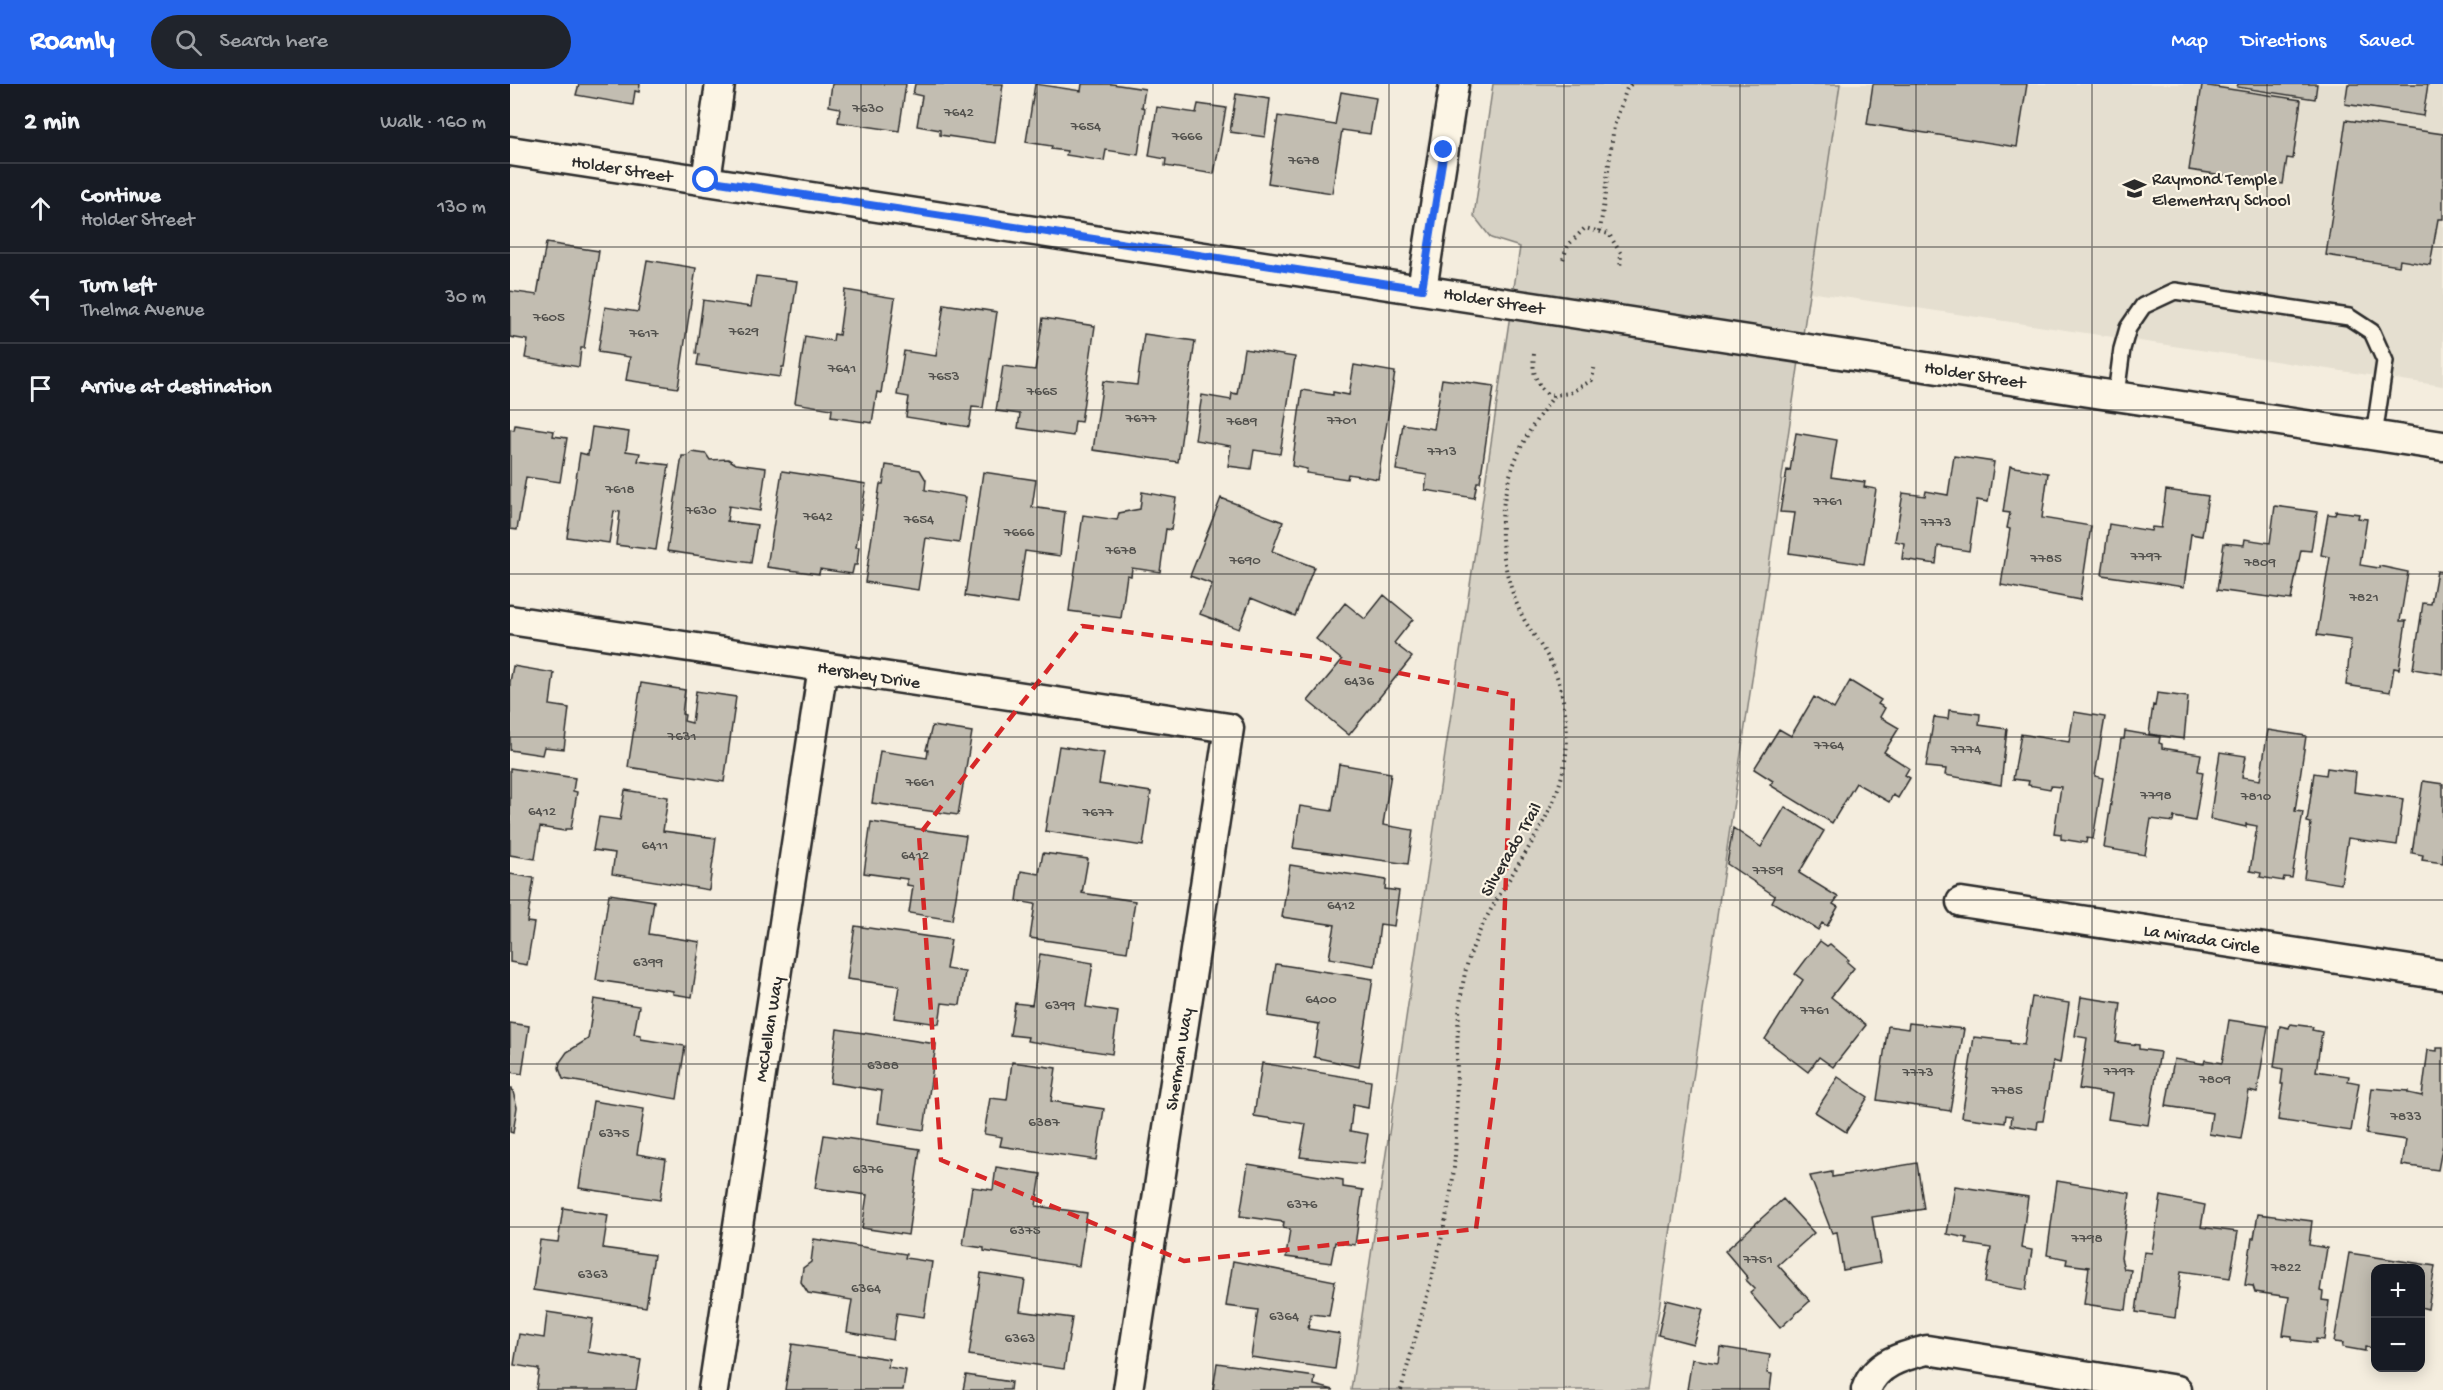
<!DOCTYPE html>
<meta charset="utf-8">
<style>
:root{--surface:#171b24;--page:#20242c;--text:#f1f3f6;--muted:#9ea1a6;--line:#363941;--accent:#2563eb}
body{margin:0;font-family:"Gochi Hand",sans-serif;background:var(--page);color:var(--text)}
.controls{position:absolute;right:18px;bottom:18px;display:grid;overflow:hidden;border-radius:12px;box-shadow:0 3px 15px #0003}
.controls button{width:54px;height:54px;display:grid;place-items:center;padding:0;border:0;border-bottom:2px solid var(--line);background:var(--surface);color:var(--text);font:30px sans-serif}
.stop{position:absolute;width:18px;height:18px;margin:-14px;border:4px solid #2563eb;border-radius:50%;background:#fff}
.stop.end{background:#2563eb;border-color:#fff;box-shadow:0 2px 6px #0008}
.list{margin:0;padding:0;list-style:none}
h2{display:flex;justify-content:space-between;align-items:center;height:78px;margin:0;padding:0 24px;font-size:26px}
h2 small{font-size:20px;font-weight:400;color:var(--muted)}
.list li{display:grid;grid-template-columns:39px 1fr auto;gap:18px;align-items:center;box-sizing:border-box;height:90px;padding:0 24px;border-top:2px solid var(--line)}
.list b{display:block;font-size:22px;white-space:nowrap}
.list p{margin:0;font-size:20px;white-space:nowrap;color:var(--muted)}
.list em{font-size:20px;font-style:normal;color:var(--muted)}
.icon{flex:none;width:33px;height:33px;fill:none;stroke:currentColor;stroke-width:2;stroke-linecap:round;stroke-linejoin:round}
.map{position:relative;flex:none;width:1933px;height:1306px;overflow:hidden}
header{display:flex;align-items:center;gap:36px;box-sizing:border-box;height:84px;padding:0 30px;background:var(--accent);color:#fff}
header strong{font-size:28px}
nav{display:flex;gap:33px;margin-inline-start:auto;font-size:21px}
.search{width:420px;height:54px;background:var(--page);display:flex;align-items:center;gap:15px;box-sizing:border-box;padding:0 21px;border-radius:33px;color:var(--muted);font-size:22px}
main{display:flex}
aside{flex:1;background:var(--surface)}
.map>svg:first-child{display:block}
</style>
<header>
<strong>Roamly</strong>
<div class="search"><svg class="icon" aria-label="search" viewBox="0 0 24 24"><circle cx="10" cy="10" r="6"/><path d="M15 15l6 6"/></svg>Search here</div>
<nav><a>Map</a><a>Directions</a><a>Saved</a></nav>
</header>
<main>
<aside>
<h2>2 min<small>Walk · 160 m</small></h2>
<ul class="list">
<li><svg class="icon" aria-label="ahead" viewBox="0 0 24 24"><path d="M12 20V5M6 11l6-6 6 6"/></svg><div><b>Continue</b><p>Holder Street</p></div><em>130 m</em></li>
<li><svg class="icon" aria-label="left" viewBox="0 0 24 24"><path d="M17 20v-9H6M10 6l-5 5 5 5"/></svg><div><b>Turn left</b><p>Thelma Avenue</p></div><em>30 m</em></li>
<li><svg class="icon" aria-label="arrive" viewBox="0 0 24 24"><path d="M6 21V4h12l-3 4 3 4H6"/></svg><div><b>Arrive at destination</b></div></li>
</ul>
</aside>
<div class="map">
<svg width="1933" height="1306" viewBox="0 0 1933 1306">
<rect width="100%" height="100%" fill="#f4edde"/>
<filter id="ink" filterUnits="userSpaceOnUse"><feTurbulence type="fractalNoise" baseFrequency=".0167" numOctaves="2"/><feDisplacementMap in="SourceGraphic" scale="12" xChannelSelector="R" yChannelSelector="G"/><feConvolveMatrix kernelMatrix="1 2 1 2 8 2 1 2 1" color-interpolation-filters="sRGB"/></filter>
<g filter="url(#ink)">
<path fill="#e5dfd0" d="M1330,0H1933V302L1299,208Z"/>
<path fill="#d6d1c4" stroke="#807e78" stroke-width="1.5" d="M983,0H1330L1137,1306H841L1010,163L981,154L964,132Z"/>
<path fill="#c2bdb1" stroke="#2b2b2b" stroke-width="1.5" d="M69,0H130L129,8L125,7L123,21L66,11Z
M322,0H396L389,47L328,38L330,24L319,22Z
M405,0H493L485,59L430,51V46L407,42L412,12L403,10Z
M525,0L571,7L572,0H602L635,5L632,23L635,24L628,71L596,66L594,77L556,71L557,67L541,65L542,62L516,58Z
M1363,0H1517L1507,63L1357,40Z
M1728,0H1807L1805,15L1727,3Z
M1838,0H1918L1913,32L1835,20Z
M1692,1L1791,16L1783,75L1777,74L1773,100L1679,86Z
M831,8L866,14L860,50L832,46L822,109L758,99L768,32L825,41Z
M726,10L760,15L755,53L720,48Z
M688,20L716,24L704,90L655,82L656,75L639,72L647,23L686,29Z
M1836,36L1933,50V135H1928L1920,181L1890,176L1889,182L1816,171Z
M36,159L89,167L74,264H71L69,283L15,274L18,256L0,253V207L27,211Z
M137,176L186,184L168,304L116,296L120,273L88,268L95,223L128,228Z
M246,192L287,197L274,283H272L270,293L187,281L189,270L186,269L193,216L241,223Z
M335,206L385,214L371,309L367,308L362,339L321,333L322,325L285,319L295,252L323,257L324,250L329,251Z
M434,220L487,228L473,324L462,323L459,343L396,333L399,313L387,311L394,267L426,272Z
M533,234L585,242L571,338L565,337L563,352L508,344L510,330L486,327L493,282L525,286Z
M634,250L685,257L668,378L583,366L593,297L627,301Z
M734,265L785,273L770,370L744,366L741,385L718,382L721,362L685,356L692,311L721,316L722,309L727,310Z
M844,281L885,288L868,395L838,390L837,395L796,389L797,385L782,382L792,306L823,311V308L839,311Z
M932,295L984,302L970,398H967L964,414L915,406L917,391L886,386L893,340L924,345Z
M5,341L44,347L43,352L57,354L50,398L16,393L7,446L0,445V345L4,346Z
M82,343L119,348L116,367L130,369L128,377L159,381L146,466L106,461L110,428L104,427L99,459L57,453L70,369L78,371Z
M1286,349L1327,356L1321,393L1355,398L1354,403L1366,405L1354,480L1279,469L1285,429L1270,428L1277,386L1280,387Z
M182,368L196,370L200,376L218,375L226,380L256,384L250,427L219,422L217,437L247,441L241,479L157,467L172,372H177Z
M1444,372L1484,378L1478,418L1467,416L1459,467L1428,462L1426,480L1392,475L1394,459L1385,457L1393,409L1415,412L1416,407L1438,411Z
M376,381L410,386L416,396L415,406L456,413L449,459L416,454L408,506L355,498L370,400H373Z
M1500,382L1538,389L1532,434L1581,442L1570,516L1491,501L1500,445L1497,444L1500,429L1493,428Z
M272,387L356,400L346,463H349L347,481H344L342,490L310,485L309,490L257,483Z
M473,388L526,396L522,423L555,428L550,472L515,467L507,520L455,512Z
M1656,406L1698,412L1692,452L1681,450L1674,503L1592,491L1599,440L1641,447L1642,443L1651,444Z
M632,408L666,414L661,446L656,445L650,488L622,484L621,492L617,491L611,534L559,527L573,431L607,436L609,429L630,425Z
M711,414L773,438L762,467L804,483L785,532L741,514L729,545L690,530L702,500L680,492Z
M1765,422L1807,428L1801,467L1791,466L1781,516L1707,506L1714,459L1734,461L1735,455L1760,459Z
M1826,427L1849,430L1848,434L1857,435L1850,481L1869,484V482L1898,488L1890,537H1896L1889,585L1884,584L1880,608L1836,601L1841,556L1807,551L1820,473L1811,471L1818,430L1825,431Z
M1927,487L1933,488V590L1903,585L1913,519L1921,520Z
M874,511L903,535L884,559L902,573L839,651L798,617L832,576L806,555L835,519L855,535Z
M3,582L44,589L40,621L59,624L54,665L34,663L32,671L0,666V598Z
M1340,597L1371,616L1368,620L1375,624L1370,633L1389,644L1374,668L1399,684L1395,691L1400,694L1388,714L1383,711L1379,718L1346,699L1322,739L1260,701L1263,697L1244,685L1269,645L1281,652L1304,613L1324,625Z
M131,599L175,606L172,630L175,631L174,637L182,639L186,607L226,613L214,698L118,683Z
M1647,609L1678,613L1674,655L1639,650L1643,621L1645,622Z
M1439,626L1470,630L1469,641L1497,645L1491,701L1435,691L1436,685L1416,683L1424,633L1438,635Z
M1564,628L1595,633L1585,692L1593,694L1583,755L1577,754L1576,759L1551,755V750L1544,749L1551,703L1541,702L1540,705L1518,701L1519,697L1503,695L1511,650L1559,658Z
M422,642L462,648L448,731L362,719L370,667L417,674L418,666H416Z
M1758,646L1796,652L1785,727L1793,728L1782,794L1774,793L1773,797L1750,793L1751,789L1740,787L1747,742L1736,740V743L1700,735L1710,668L1736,672L1732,693L1750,696Z
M1615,647L1650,653L1649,659L1652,660V664L1691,670L1688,687L1693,688L1685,737L1664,733L1663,738L1641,735L1635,771L1594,764L1611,655H1614Z
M549,662L594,669L589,700L641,708L633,762L535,747Z
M829,680L881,689L873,741L903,746L898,780L783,764L790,722L822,727Z
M0,684L65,694L63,707L67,708L61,745H55V747L30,743L25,775L0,771Z
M1817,684L1846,688L1844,708L1893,715L1887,761L1838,754L1831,800L1794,794L1801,739L1797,738L1804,689L1816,691Z
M1913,697L1933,700V779L1912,776L1913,771L1902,769Z
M115,706L158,713L153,747L206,754L199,806L102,790L105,769L83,766L89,733L110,736Z
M1275,723L1314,747L1289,789L1328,813L1323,820L1328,823L1317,842L1312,839L1308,846L1262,818L1265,812L1217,780L1223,744L1251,763Z
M361,738L456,752L442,836L399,829L403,802L397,801V795L354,789Z
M533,769L578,775L572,809L625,817L617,868L520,854L525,820L507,817L511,787L529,790Z
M780,781L876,796L875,805L889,807L884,842L870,840L865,882L819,874L825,841L772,833Z
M0,790L24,794L17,838L24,839L17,881L0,878Z
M99,810L144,817L139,850L190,858L182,913L163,910V907L86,896Z
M345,842L441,856L436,885L455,888L450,921L432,919L429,940L384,934L389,902L337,895Z
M1310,857L1317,862L1320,860L1339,876L1337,878L1344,884L1321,913L1356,941L1323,983L1309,973L1298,988L1255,955L1293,896L1285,890Z
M530,870L583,879L576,923L608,928L602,970L517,957L518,953L500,951L505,919L522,921Z
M766,880L863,895L849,983L804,973L809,940L758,932Z
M1522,913L1559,919L1550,979L1543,977L1533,1037H1528L1527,1045L1501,1041L1502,1032L1496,1031L1495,1039L1452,1033L1464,953L1500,957V959L1514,961Z
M1571,913L1611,919L1606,958L1629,961V965L1650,968L1638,1041L1598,1035L1602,1010L1569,1005L1577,954L1565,952Z
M84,915L129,922L124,950L131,951V955L175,962L167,1015L53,995L49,984L50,978L57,968L78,955Z
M1719,936L1758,942L1747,1009L1739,1007L1731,1055L1699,1050L1702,1029L1656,1022L1664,975L1694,980L1695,976L1712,979Z
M0,939L19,942L12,990L0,988Z
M1399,939L1454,945L1440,1027L1367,1016L1378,942L1398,945Z
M1780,940L1803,943L1802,946L1812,948L1806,987L1839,992L1838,997L1849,999L1841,1047L1768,1036L1773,1000H1771L1773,985L1764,983L1770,942L1779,944Z
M327,945L426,960L414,1046L368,1039L372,1007L320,999Z
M1927,964H1933V1060L1928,1086L1892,1081L1896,1056L1856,1050L1862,1004L1898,1007V1009L1912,1012L1918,966L1927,967Z
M502,978L546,984L541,1017L594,1025L586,1076L490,1062L492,1053L474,1050L480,1014L497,1016Z
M752,979L861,997L858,1024L843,1021L840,1047L858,1050L853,1080L790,1073L796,1040L744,1032Z
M1328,993L1358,1013L1336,1048L1305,1028Z
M0,1004H2L7,1023L3,1049L0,1048Z
M83,1017L134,1025L127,1070L156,1075L150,1116L69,1104Z
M314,1051L410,1065L398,1151L352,1144L357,1111L305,1104Z
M1407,1079L1414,1125L1362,1133L1370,1179L1333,1186L1327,1148L1322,1149L1300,1092L1322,1088V1093Z
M738,1080L833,1096V1103L853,1106L845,1161L825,1158L821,1179L776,1173L780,1145L773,1144L774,1138L730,1132Z
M486,1083L531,1090L526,1122L577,1129L569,1182L474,1167V1164L453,1161L462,1103L483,1106Z
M1547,1097L1620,1109L1611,1174L1614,1185L1621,1186L1616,1226L1574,1220L1579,1183L1556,1180L1557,1175L1537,1171Z
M1445,1102L1518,1113L1511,1164L1522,1166L1516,1206L1475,1199L1481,1164L1456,1160L1457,1154L1437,1150Z
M1651,1112L1695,1121L1691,1143L1728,1148L1720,1194L1671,1187L1665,1234L1626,1228L1634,1168L1642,1169Z
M1273,1115L1304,1149L1268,1181L1300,1217L1270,1244L1240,1209L1245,1205L1236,1196L1238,1194L1215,1167Z
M53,1124L98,1131L93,1164L144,1171L136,1223L23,1206L30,1156L48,1158Z
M1748,1130L1802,1137L1799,1161L1817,1164L1810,1207L1813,1208L1812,1216L1819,1217L1814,1256L1806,1255V1259L1782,1256V1252L1773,1251L1779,1213L1745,1208L1743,1202L1735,1201L1742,1154H1744Z
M304,1155L396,1170L395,1174L422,1178L414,1233L387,1229L383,1256L337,1248L342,1216L298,1209L291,1198L293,1184L301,1178Z
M1839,1169L1925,1182L1918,1225L1910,1223V1184H1866V1252L1864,1264L1855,1263V1267L1832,1263L1833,1259L1824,1258Z
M723,1177L825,1197L819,1232L801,1230L798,1245L830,1250L825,1285L741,1273L748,1226L716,1222Z
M471,1189L515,1196L510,1227L562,1234L554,1285L459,1271Z
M1156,1216L1193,1225L1183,1260L1148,1251Z
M37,1228L83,1235L78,1268L131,1276L126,1306H26L29,1285L4,1281L9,1250L34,1254Z
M282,1260L379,1275L378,1283L396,1286L393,1306H275Z
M1210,1263L1260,1271L1257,1289L1262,1290L1260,1306H1177L1182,1275L1208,1279Z
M707,1279L805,1293L804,1301L824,1306H703Z
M456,1291L501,1298L500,1306H453Z"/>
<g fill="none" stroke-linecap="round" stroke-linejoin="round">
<defs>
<path id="lane" d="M1606,311L1612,265L1618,244L1633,222L1665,207L1839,233L1862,248L1875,277L1864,352"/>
<path id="street" d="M0,67L1933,362
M196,96L210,0
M912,205L944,0
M0,536L719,644L618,1306
M1451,818L1933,891
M203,1306L313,583
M1356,1306C1365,1279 1393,1272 1417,1266L1667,1306"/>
</defs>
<use href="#lane" stroke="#2b2b2b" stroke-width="20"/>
<use href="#street" stroke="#2b2b2b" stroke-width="33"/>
<path stroke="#2b2b2b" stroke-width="4" stroke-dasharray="1.5 4.5" stroke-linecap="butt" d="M1090,147L1104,42L1117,4L1121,0
M1053,175L1058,161L1075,144L1099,150L1111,170L1110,185
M1024,270C1022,288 1025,297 1037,310L1045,311
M891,1306C909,1238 931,1170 942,1101C952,1030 940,951 956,885C975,808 1047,749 1056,670C1059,645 1054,611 1045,587C1035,564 1017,545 1008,523C976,445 993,374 1045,311L1060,309L1082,296L1085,280"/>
<use href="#lane" stroke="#fcf5e5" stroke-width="15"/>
<use href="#street" stroke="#fcf5e5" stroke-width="28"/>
</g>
</g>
<g fill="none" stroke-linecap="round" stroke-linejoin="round" filter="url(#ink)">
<path stroke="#2563eb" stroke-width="8" d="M196,96L912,205L934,66"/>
</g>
<path fill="none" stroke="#d62828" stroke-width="4.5" stroke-dasharray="12 8" stroke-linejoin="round" d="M572,542L806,573L1003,611L989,972L966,1145L674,1177L431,1076L409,751Z"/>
<path fill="none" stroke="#2b2b2b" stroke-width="1.5" stroke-opacity="0.55" d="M176,0V1306M351,0V1306M527,0V1306M703,0V1306M879,0V1306M1054,0V1306M1230,0V1306M1406,0V1306M1582,0V1306M1757,0V1306M0,163H1933M0,326H1933M0,490H1933M0,653H1933M0,816H1933M0,980H1933M0,1143H1933"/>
<defs>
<symbol id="school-bare" viewBox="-9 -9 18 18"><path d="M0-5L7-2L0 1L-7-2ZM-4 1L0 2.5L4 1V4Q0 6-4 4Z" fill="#2b2b2b" stroke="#fcf5e5" stroke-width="2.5" paint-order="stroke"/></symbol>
</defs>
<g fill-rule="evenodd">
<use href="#school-bare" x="1608" y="88" width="33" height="33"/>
</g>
<g text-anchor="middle" stroke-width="4.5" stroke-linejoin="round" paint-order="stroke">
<g font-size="15" fill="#51504c">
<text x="358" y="28">7630</text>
<text x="449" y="32">7642</text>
<text x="576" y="46">7654</text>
<text x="677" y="56">7666</text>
<text x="794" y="80">7678</text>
<text x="39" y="237">7605</text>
<text x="234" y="251">7629</text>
<text x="134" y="253">7617</text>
<text x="332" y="288">7641</text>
<text x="434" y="296">7653</text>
<text x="532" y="311">7665</text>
<text x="631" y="338">7677</text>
<text x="832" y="340">7701</text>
<text x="732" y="341">7689</text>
<text x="932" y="371">7713</text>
<text x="110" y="409">7618</text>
<text x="1318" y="421">7761</text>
<text x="191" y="430">7630</text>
<text x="308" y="436">7642</text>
<text x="409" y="439">7654</text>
<text x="1426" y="442">7773</text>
<text x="509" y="452">7666</text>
<text x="611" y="470">7678</text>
<text x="1636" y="476">7797</text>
<text x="1536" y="478">7785</text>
<text x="735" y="480">7690</text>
<text x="1750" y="482">7809</text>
<text x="1854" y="517">7821</text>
<text x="849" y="601">6436</text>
<text x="172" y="656">7631</text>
<text x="1319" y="665">7764</text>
<text x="1456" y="669">7774</text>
<text x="410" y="702">7661</text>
<text x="1646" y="715">7798</text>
<text x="1746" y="716">7810</text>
<text x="32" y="731">6412</text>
<text x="588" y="732">7677</text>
<text x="145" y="765">6411</text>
<text x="405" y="775">6412</text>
<text x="1258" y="790">7759</text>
<text x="831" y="825">6412</text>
<text x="138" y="882">6399</text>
<text x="811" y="919">6400</text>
<text x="550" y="925">6399</text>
<text x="1305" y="930">7761</text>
<text x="373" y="985">6388</text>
<text x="1609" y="991">7797</text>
<text x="1408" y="992">7773</text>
<text x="1705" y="999">7809</text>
<text x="1497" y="1010">7785</text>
<text x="1896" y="1036">7833</text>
<text x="534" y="1042">6387</text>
<text x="104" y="1053">6375</text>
<text x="358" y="1089">6376</text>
<text x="792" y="1124">6376</text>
<text x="515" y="1150">6375</text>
<text x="1577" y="1158">7798</text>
<text x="1248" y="1179">7751</text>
<text x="1776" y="1187">7822</text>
<text x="83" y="1194">6363</text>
<text x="356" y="1208">6364</text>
<text x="774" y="1236">6364</text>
<text x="510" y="1258">6363</text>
</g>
<g font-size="18" fill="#2b2b2b" stroke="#fcf5e5">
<text transform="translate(112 84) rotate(9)" y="6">Holder Street</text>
<text transform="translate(984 216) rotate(9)" y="6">Holder Street</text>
<text transform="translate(1465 290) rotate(9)" y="6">Holder Street</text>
<text transform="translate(359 590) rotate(9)" y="6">Hershey Drive</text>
<text transform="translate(1000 765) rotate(-60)" y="6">Silverado Trail</text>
<text transform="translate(1692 854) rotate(9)" y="6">La Mirada Circle</text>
<text transform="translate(258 945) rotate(-81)" y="6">McClellan Way</text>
<text transform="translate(668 975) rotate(-81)" y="6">Sherman Way</text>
</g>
<g font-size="18" fill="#2b2b2b" stroke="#fcf5e5" text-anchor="start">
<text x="1642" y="100">Raymond Temple<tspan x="1642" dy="21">Elementary School</tspan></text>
</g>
</g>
</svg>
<div class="controls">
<button>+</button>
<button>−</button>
</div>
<div class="stop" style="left:196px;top:96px"></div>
<div class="stop end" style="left:934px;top:66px"></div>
</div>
</main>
